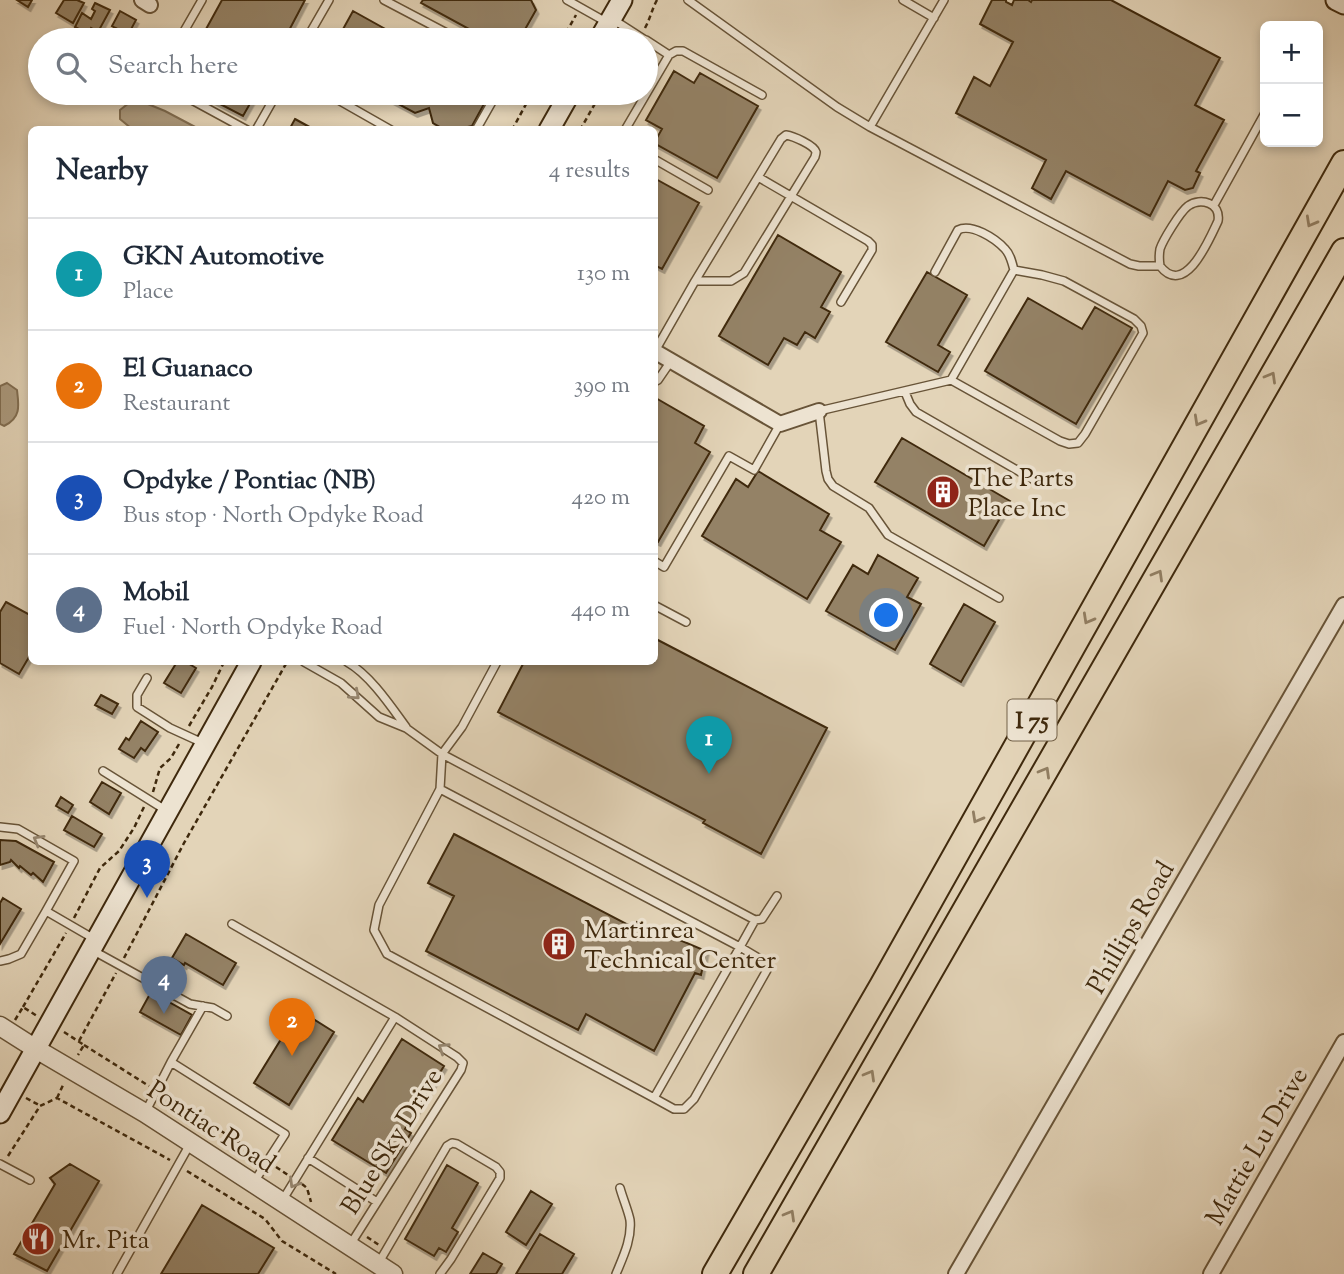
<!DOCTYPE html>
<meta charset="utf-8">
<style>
:root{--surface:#fff;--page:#f2f2f3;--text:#1f2937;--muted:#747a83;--line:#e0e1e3;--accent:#b45309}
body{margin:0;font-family:"Sorts Mill Goudy",serif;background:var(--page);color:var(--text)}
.controls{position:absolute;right:21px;top:21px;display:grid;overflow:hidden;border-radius:10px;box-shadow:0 4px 10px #0003}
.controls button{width:63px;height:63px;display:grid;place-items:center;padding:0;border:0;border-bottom:2px solid var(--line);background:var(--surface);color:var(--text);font:35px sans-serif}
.you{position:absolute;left:887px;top:616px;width:24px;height:24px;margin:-18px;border:5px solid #fff;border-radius:50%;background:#1a73e8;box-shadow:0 0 0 10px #1a73e833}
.badge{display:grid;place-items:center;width:46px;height:46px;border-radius:50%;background:var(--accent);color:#fff;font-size:23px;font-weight:700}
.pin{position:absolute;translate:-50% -58px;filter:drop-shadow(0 2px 4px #0008)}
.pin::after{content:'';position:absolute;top:37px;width:24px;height:21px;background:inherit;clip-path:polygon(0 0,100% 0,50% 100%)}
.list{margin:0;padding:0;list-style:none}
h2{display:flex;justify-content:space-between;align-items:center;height:91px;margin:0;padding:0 28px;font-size:30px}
h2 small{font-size:23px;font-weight:400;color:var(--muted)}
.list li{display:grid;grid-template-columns:46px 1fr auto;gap:21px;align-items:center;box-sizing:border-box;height:112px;padding:0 28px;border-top:2px solid var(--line)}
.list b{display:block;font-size:26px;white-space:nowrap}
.list p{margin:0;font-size:23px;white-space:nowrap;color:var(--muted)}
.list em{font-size:23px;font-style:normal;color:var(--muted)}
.icon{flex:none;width:38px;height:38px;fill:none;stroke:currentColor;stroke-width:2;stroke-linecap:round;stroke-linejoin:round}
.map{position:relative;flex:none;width:1344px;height:1274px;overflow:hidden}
.search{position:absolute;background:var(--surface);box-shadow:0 4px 10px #0003;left:28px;top:28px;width:630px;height:77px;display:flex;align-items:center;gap:18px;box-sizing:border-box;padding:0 24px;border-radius:38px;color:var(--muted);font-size:26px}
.panel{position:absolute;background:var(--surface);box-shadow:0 4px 10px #0003;left:28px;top:126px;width:630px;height:539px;border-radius:10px}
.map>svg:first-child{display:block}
</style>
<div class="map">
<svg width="1344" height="1274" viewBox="0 0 1344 1274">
<defs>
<filter id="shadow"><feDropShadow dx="2.5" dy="4" stdDeviation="0" flood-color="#0004"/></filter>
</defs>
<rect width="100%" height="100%" fill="#e3d4b8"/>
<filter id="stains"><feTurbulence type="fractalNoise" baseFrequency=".00286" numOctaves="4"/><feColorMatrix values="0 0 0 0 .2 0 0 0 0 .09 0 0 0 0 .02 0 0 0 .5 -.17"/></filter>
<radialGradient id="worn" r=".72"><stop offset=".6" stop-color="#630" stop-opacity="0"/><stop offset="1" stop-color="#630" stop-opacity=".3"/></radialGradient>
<path fill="#ab9a7e" stroke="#806d51" stroke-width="2" d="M143,102L165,111L199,129H132L120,119V110L129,103Z
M7,383L17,390C19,406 21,418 4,426L0,424V386Z"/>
<path fill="#948266" stroke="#3f290d" stroke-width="2" filter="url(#shadow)" d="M17,0H32L28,7Z
M64,0H77L84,3L73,23L56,13Z
M222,0H305L284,40H200Z
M423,0H531L536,10L519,40H489L421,3Z
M992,0H1006V2L1012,5L1014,0H1028L1031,2L1032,0H1111L1220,58L1195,105L1224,120L1196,171L1200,173L1193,188L1185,190L1168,181L1150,216L1066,171L1051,199L1032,188L1046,160L956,113L974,77L990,86L1013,42L980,24Z
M95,3L110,10L98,32L91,28L88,34L75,27L82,13L91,19L95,11L92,9Z
M120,11L136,20L128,35L112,26Z
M353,11L405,40H337Z
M116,28L128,35L125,40H109Z
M674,71L694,83L700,73L758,106L717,178L654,143L662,129L646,120Z
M199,93H256L243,116Z
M378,93H490L472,126L463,128V130H445L433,123L429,108L415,113Z
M295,119L315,130H289Z
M654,178L699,203L662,269L654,265Z
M778,235L841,272L821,307L830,312L815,338L805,332L797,345L784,338L768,365L719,336Z
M927,272L967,295L938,345L950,352L938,372L886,342Z
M1028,298L1082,329L1095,307L1132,328L1076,424L985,371Z
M654,397L704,426L695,443L710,452L658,542L654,540Z
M902,438L1010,501L984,546L875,482Z
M758,471L829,514L820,530L841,542L807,599L702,536L736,479L748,487Z
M878,555L918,578L907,597L921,604L895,650L826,611L853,565L868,574Z
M6,602L32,616V652L19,674L0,663V612Z
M964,604L995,622L961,682L930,664Z
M654,638L827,728L761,854L703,823L705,820L498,712L524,662H654Z
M177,662H186L196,668L181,693L164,683Z
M101,695L118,704L112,714L95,705Z
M141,721L158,732L145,751L141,748L134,758L119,749L126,738L129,740Z
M102,782L121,793L109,814L90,802Z
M61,797L73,805L68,813L56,806Z
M72,816L102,834L94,847L64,830Z
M454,834L634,928L637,922L667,938H675L706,951L701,975L695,973L654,1051L586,1014L578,1030L426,951L454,896L428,883Z
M0,840L16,841L54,862L43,882L33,873L31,875L20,866L19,868L11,860L10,862L0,865Z
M3,898L21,909L0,944V903Z
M186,934L236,963L223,985L185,963L184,965L172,958Z
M151,992L192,1015L181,1035L140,1012Z
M299,1010L334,1032L289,1105L254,1083Z
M402,1039L444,1066L405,1129L411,1133L386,1173L332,1140L358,1098L363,1102Z
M70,1164L99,1181L47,1271L14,1254L55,1184L50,1178Z
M447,1165L478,1183L452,1228L458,1232L446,1252L439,1248L434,1256L405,1239Z
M531,1191L552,1204L526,1245L506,1232Z
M202,1205L274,1248L258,1274H161Z
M540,1234L574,1254L562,1274H516Z
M483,1253L502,1264L496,1274H470Z"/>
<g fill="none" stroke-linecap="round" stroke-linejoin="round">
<defs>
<path id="service" d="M384,0L460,40
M567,0L608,23
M688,0L837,107L870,127L1130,264L1139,266H1160C1185,298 1209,240 1218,221C1221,203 1201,197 1188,206C1180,212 1163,240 1160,249C1159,255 1159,260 1160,266
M903,0L934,18
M614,20L645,40
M179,40L202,0
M306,40L329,0
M646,40L669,55
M179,93L247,130
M326,93L391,130
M870,127L944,0
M256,130L277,93
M476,130L497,93
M625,130L669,55L676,51H683L762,95
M654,159L708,190
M758,177L868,241L872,245V250L841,302
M1214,205L1265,113
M935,272L958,230C971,223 995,238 1005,249C1010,254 1012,262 1014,270
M655,351L695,281H731L744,273L815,157C815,156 816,154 816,152C814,145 793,136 786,135L781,139L695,281
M951,380L1014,270L1042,275L1064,281L1134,319L1141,326L1143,333L1085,434L1078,443L1069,444L1060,441L951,380L819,411L826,471L828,479L833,486L869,508L888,535L999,598
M654,382L658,380L671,361
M905,392L910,404L916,412L1034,480
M654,561L664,567L729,456L754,470L780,424
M654,605L686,622
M304,662L341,683L379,717L406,728L442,754L755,920L762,919L777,896
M347,662C370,675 390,705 406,727
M497,662L462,727L442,754L440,789L740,947L755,920
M147,678L137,695V707L170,728L205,744
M103,771L167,811
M440,789L379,905L374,930L387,954L654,1098L740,947L767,963V970L694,1099L684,1109H674L654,1098
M0,827L18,829L74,861L46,911
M232,924L395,1017
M92,950L190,1004L213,1008L227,1016
M0,961L9,959L21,954L46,911L96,940
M171,1062L285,1134L254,1182
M145,1113L171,1062L203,1006
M308,1158L377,1202
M0,1164L30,1180
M282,1201L395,1017L457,1057L463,1063L461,1070L350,1245
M378,1264L447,1146L452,1143L457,1144L496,1167L500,1172V1178L451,1259L440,1274
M117,1274L190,1144
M616,1274C623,1257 632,1239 630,1220C628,1210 623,1199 620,1188"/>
<path id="minor" d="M142,0L150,5
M654,351L780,424L819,411
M956,1274L1344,605
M1211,1274L1344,1042"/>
<path id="tertiary" d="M0,1026L36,1049L145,1113L393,1274"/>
<path id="secondary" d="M1336,0L1344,4
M599,40L622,0
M549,130L570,93
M0,1113L251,662"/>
<path id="motorway" d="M715,1274L882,986L1344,163
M756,1274L1344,251"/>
</defs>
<use href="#service" stroke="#685438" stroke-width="10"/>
<use href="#minor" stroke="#685438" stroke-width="18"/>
<use href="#tertiary" stroke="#685438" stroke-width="21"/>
<use href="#secondary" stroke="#3f290d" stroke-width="23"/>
<use href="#motorway" stroke="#3f290d" stroke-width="28"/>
<path stroke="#3f290d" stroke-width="2.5" stroke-dasharray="5 3.5" stroke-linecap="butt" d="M645,28C650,19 652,9 657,0
M562,40L576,15
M512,130L532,93
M580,130L601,93
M189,726L212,687L224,662
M153,792L160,768L171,758L179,744
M74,918L100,868L119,851L134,828L144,807
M124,958L184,843L287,662
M23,1007L66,933
M15,1020L23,1007L37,1016
M64,1032L84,1045L78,1055
M79,1041L116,973
M84,1045L149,1086
M164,1095L259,1155
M26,1098L39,1105
M57,1098L64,1083
M8,1156L40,1106L57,1098L170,1160
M276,1167L288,1175
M187,1171L265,1219L282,1241L336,1274
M302,1184L307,1188L311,1202
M367,1237L379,1245"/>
<use href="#service" stroke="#ede3d1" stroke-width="7"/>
<use href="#minor" stroke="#ede3d1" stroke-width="14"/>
<use href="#tertiary" stroke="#ede3d1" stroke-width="18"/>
<use href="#secondary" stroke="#ede3d1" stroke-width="19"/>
<use href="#motorway" stroke="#e3d4b8" stroke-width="24"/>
</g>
<defs><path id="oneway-chevron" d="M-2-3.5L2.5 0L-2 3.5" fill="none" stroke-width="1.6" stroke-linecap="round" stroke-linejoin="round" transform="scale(1.75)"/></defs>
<g stroke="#917e62">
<use href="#oneway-chevron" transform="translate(1311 222) rotate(119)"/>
<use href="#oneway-chevron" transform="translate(1271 377) rotate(-60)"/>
<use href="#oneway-chevron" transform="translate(1199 421) rotate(119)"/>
<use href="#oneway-chevron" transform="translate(1158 575) rotate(-60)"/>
<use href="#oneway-chevron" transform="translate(1088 619) rotate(119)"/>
<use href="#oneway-chevron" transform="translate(1045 772) rotate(-60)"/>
<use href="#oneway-chevron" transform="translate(977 818) rotate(119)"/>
<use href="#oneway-chevron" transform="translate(870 1075) rotate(-60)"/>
<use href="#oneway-chevron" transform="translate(790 1215) rotate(-60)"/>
</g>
<g stroke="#96866f">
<use href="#oneway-chevron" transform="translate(355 695) rotate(42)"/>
<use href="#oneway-chevron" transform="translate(38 840) rotate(-150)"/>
<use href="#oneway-chevron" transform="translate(443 1048) rotate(-147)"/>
<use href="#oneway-chevron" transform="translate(294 1183) rotate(121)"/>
</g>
<defs>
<symbol id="building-disc" viewBox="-11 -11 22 22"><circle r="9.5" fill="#8f2418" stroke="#ede3d1"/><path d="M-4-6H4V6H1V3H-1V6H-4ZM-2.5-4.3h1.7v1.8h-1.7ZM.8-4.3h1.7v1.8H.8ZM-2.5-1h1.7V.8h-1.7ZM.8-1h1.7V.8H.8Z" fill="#fff"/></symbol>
<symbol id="restaurant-disc" viewBox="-11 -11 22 22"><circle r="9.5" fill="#8f2418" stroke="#ede3d1"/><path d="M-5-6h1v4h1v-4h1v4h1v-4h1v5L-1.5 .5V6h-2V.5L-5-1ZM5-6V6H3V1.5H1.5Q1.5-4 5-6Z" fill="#fff"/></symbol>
</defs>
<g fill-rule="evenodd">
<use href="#building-disc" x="924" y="473" width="38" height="38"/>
<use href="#building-disc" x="540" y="925" width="38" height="38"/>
<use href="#restaurant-disc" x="19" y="1220" width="38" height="38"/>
</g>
<g text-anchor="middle" stroke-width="7" stroke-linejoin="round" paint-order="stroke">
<rect fill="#ede3d1" stroke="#736148" stroke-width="2" x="1007.5" y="699.5" width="49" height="41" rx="5"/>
<g font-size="24" font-weight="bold" fill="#3f290d">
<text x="1032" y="728">I 75</text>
</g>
<g font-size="26" fill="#3f290d" stroke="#ede3d1" text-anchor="start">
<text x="968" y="486">The Parts<tspan x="968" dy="30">Place Inc</tspan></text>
<text x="584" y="938">Martinrea<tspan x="584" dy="30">Technical Center</tspan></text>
<text x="62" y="1248">Mr. Pita</text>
</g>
<g font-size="26" fill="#3f290d" stroke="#ede3d1">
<text transform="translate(1130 927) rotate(-60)" y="9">Phillips Road</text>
<text transform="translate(212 1126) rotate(33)" y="9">Pontiac Road</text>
<text transform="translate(391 1141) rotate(-58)" y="9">Blue Sky Drive</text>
<text transform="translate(1256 1146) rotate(-60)" y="9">Mattie Lu Drive</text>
</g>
</g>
<rect width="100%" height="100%" filter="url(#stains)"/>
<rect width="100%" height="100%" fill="url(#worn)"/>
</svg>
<div class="controls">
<button>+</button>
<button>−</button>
</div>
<div class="you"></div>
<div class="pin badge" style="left:709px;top:774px;background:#0f9aa8">1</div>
<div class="pin badge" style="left:292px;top:1056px;background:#e8710a">2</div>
<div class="pin badge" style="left:147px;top:898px;background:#1a4fb4">3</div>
<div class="pin badge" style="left:164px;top:1014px;background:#5c6f8a">4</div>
<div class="search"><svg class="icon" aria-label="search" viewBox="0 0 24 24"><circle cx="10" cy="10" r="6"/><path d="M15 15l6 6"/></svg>Search here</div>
<section class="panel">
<h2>Nearby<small>4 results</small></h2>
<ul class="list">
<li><span class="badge" style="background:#0f9aa8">1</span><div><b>GKN Automotive</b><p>Place</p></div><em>130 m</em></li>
<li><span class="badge" style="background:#e8710a">2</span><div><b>El Guanaco</b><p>Restaurant</p></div><em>390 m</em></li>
<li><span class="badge" style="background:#1a4fb4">3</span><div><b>Opdyke / Pontiac (NB)</b><p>Bus stop · North Opdyke Road</p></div><em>420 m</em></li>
<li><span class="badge" style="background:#5c6f8a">4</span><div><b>Mobil</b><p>Fuel · North Opdyke Road</p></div><em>440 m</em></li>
</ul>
</section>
</div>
